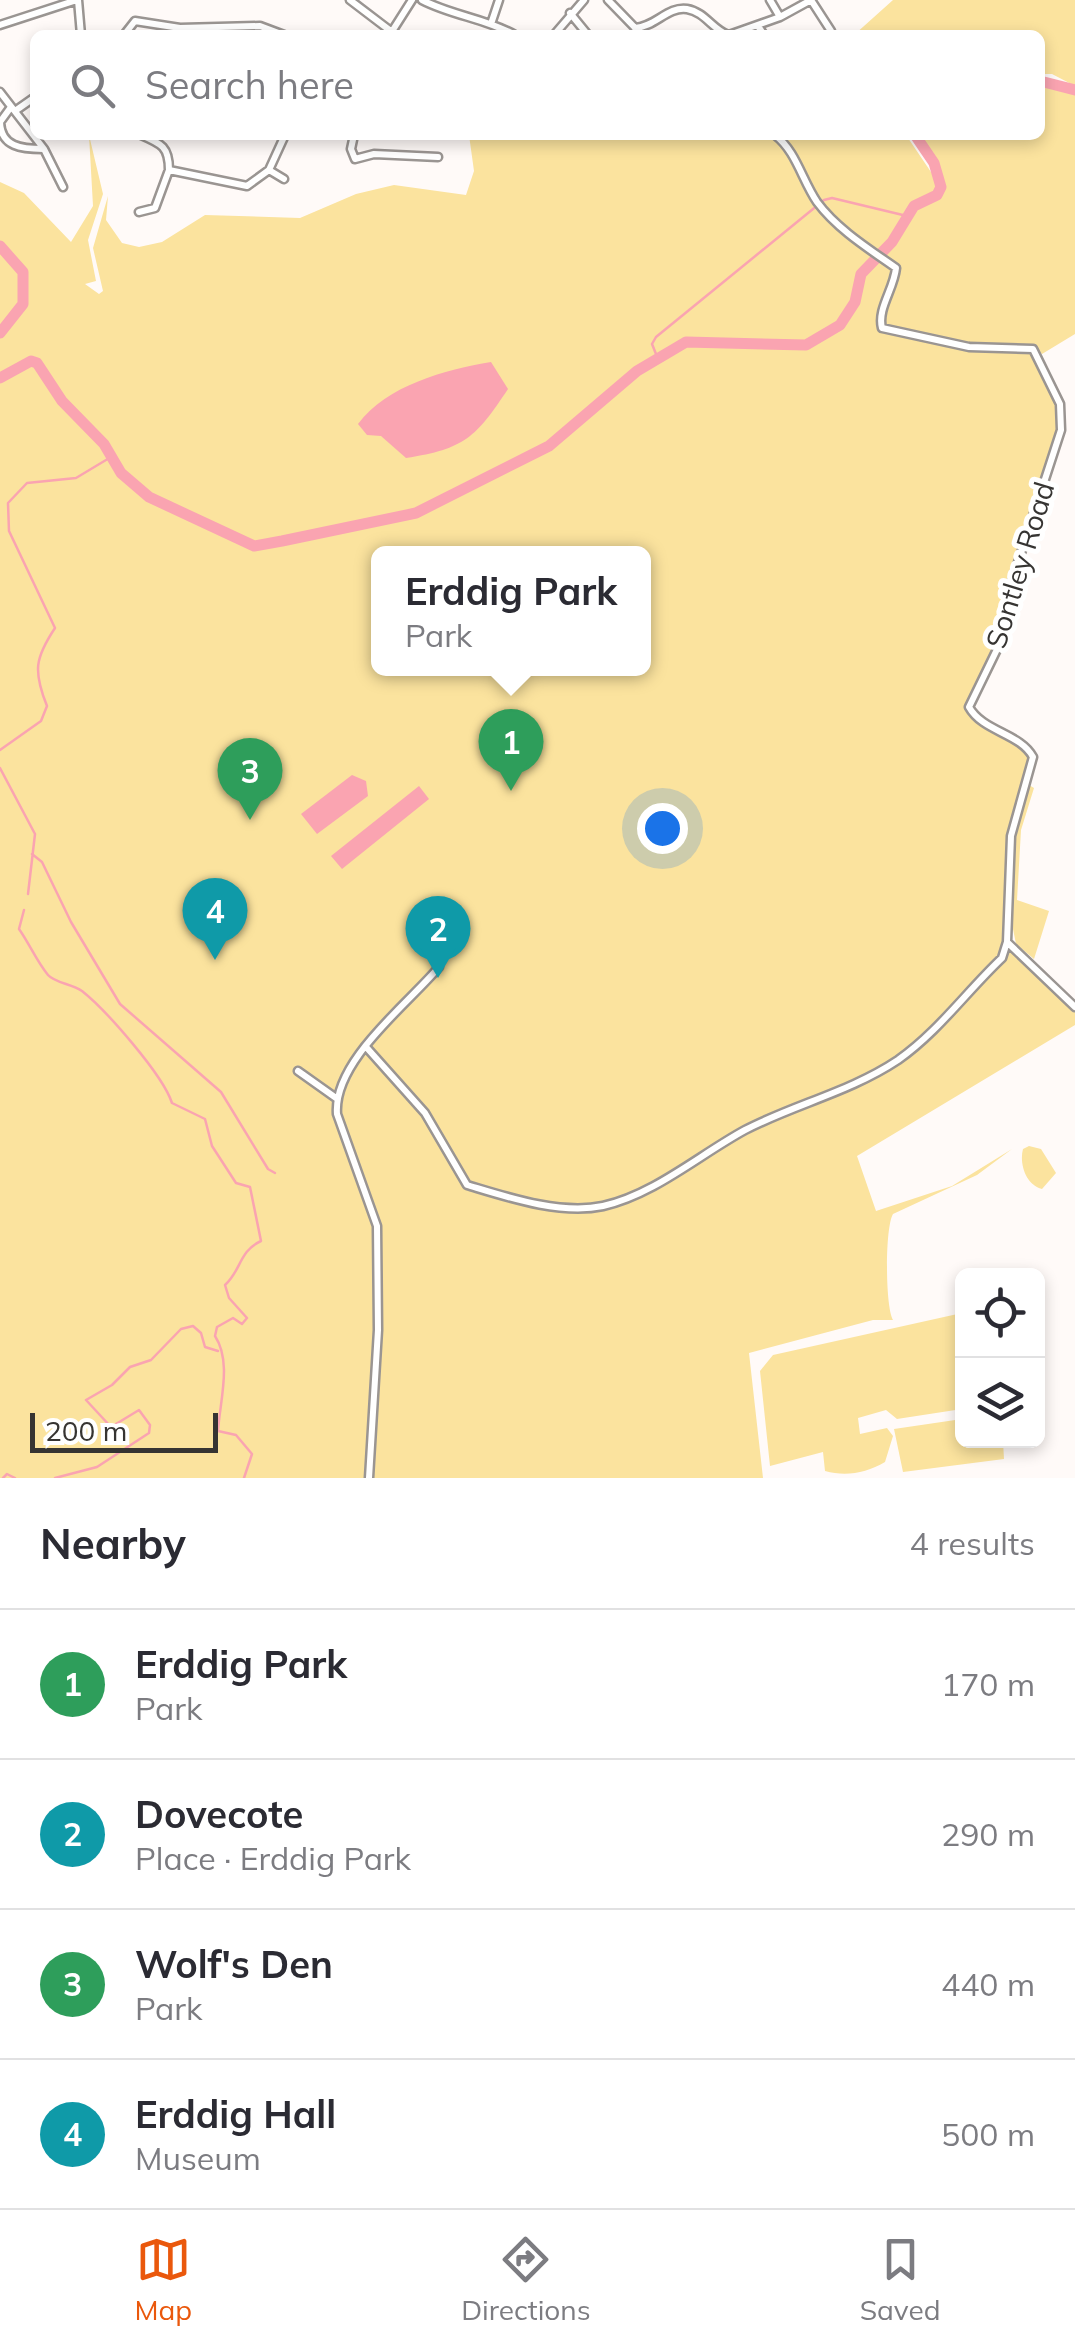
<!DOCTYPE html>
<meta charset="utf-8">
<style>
:root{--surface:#fff;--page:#f7f7f7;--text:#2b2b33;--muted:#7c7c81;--line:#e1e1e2;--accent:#ea580c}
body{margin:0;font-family:Mulish,sans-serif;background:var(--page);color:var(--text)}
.controls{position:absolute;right:30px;bottom:30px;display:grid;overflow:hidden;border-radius:15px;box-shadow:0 5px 15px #0003}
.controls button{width:90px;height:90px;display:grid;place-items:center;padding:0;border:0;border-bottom:2px solid var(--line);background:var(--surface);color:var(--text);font:50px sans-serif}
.scale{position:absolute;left:30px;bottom:25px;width:188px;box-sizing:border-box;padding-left:10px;border:5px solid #363432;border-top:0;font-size:28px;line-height:35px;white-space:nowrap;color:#363432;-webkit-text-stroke:8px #fff;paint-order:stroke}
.you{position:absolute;left:662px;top:828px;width:35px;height:35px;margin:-25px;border:8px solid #fff;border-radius:50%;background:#1a73e8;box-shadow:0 0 0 15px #1a73e833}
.badge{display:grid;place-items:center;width:65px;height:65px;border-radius:50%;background:var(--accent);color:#fff;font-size:32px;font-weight:700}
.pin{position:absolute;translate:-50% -82px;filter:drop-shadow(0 2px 5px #0008)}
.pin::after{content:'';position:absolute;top:52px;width:35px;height:30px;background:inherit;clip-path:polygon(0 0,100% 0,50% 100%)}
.popup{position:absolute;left:371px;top:546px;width:280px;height:130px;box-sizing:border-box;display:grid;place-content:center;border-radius:15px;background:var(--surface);filter:drop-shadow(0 2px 8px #0005);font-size:32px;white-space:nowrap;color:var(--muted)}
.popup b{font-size:38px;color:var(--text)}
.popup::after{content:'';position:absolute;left:50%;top:100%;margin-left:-20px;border:20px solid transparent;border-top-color:var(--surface)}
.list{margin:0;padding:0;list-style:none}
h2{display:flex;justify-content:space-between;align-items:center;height:130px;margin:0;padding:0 40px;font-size:42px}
h2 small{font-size:32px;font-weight:400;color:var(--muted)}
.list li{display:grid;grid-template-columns:65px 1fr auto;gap:30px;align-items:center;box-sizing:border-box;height:150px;padding:0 40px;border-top:2px solid var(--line)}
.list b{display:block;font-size:38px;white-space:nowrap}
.list p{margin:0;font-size:32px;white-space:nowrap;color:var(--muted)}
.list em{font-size:32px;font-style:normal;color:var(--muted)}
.icon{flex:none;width:55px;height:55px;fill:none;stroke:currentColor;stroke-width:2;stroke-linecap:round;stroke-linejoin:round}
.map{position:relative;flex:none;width:1075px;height:1478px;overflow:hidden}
.search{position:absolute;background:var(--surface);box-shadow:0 5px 15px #0003;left:30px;right:30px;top:30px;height:110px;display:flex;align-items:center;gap:25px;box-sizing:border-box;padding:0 35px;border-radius:15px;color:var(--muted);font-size:38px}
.sheet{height:730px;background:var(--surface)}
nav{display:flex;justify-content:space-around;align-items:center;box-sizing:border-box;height:140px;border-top:2px solid var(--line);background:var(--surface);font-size:28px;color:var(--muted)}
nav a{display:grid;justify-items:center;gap:5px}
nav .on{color:var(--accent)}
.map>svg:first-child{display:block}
</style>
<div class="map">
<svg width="1075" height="1478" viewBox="0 0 1075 1478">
<rect width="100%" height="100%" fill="#fffaf8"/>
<path fill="#fbe39e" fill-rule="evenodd" d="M893,0H1075V86L1052,74H1040V35H854Z
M1040,79L1075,94V334L1042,354L1034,348L1060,404L1061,430L1011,584L1004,635L970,707C982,732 1017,735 1033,757L1011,836L1007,942L1075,1007V1025L857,1156L876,1211L952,1186L1012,1149L977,1175L893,1214C885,1227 885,1306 893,1320H873L749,1353L763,1478H0V182L24,193L71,242L93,206L89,135L103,194L88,240L96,281L85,284L99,294L103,291L93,248L108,196L106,220L122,243L139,247L162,242L205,215L300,218L356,194L394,185L466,195L474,171L469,135H775L818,204L848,231L823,206L784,135H906L933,175L936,161L920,135H1040ZM378,554H644V668H378Z
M1029,785L1034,788L1021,830L1017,900L1049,911L1034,959L1016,944L1012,924L1014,836Z
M1029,1146L1041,1149L1056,1173L1042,1189C1026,1185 1019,1164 1023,1149Z
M962,1313V1409L897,1419L886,1410L858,1418L860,1434L887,1428L893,1436L885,1462C866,1473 846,1477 825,1471L823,1452L770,1466L760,1371L773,1355Z
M962,1419V1440L1003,1441L1004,1459L903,1472L894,1429Z"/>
<path fill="#faa4b1" d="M491,362L508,389C476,437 465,449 406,458L381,436L367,435L358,424C387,385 445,370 491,362Z
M352,775L366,781L368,796L317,834L301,814Z
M419,786L429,799L342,869L331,856Z"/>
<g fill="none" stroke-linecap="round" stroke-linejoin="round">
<path stroke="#faa4b1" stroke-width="2.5" d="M658,359L652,344L656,337L824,200L832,198L907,216
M0,750L41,721L47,706C33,671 35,658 55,628L9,531L8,503L27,483L76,478L111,457
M0,768L35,834L28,894
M32,854L42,862L71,922L120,1004L221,1092L268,1169L275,1173
M24,910L19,929C29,943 37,962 48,975C55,983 72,984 82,991C106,1010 163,1075 172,1103L205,1119L212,1146L236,1183L250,1187L261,1241C239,1251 241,1271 225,1285L229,1298L247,1318L242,1324L233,1318L217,1327L215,1336C232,1362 220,1400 218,1431L236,1435L252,1454L244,1478
M3,1478L7,1474L15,1478
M55,1478L97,1467L149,1433L150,1425L139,1410L111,1427L86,1400L112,1385L130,1367L151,1360L181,1329L193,1326L201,1333L205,1347L218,1351"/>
<path stroke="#faa4b1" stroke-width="11" d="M1040,81L1075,90
M0,246L23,272V304L0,333
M0,378L31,361L37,363L62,401L104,444L121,473L149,497L254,546L282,541L416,513L549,446L637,371L686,342L806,345L840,325L855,302L861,274L892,242L914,206L937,195L941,187L934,163L915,135"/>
<defs>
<path id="street" d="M78,0L81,35
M350,0L392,32
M422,0C453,16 485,18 515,35
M608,0L642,35
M770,0L780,17
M811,0L831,31
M570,13L588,35
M492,21L499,0
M0,25L77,0
M758,26L764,35
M635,28C655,27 668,6 687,9C705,12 712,29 728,35
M391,33L412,0
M124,35L135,21L180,28L260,26L284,35
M554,35L584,0
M729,35L780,17L811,0
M0,92L44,149L63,187
M11,107L0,122C1,147 22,149 43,149
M15,111L35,97
M141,135C162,144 169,147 169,170
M354,135L351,149L355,159L374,154L438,157
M775,135C796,151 802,180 817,202C837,229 869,249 896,268C894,289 877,309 882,328L969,347L1033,349L1060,404L1061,430L1011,584L1004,635L969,707C983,732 1020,733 1033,757L1011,836L1007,942L1075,1007
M269,170L284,179
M139,212L155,208L169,170L247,186L269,170L285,135
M367,1048L425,1113L467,1185C507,1197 560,1215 603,1206C655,1194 699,1155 745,1130C795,1104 850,1092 898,1060C938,1032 967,991 1002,958L1007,942
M298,1071L336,1098
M369,1478L378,1330L377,1226L337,1114C333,1061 407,1005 439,967"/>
</defs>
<use href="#street" stroke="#9a9592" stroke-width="11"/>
<use href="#street" stroke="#fff" stroke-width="6"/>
</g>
<g text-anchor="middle" stroke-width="10" stroke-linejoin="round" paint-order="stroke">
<g font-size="28" fill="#363432" stroke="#fff">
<text transform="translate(1020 565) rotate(-73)" y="10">Sontley Road</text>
</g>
</g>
</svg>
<div class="controls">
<button><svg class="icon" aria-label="locate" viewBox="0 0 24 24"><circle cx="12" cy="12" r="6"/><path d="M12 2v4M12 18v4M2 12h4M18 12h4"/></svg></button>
<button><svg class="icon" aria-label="layers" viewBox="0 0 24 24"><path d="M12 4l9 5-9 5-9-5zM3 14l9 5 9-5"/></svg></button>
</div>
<div class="scale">200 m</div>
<div class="you"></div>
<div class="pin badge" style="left:511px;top:791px;background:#2e9e5b">1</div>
<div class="popup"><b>Erddig Park</b>Park</div>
<div class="pin badge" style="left:438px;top:978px;background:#0f9aa8">2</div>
<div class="pin badge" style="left:250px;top:820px;background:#2e9e5b">3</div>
<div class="pin badge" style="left:215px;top:960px;background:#0f9aa8">4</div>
<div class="search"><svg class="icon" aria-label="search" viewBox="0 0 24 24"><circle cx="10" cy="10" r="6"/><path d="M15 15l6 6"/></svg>Search here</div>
</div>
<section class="sheet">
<h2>Nearby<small>4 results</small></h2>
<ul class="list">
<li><span class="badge" style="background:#2e9e5b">1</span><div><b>Erddig Park</b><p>Park</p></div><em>170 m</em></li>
<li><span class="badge" style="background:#0f9aa8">2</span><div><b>Dovecote</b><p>Place · Erddig Park</p></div><em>290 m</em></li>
<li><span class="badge" style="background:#2e9e5b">3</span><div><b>Wolf's Den</b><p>Park</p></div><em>440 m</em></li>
<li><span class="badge" style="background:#0f9aa8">4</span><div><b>Erddig Hall</b><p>Museum</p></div><em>500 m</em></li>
</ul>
</section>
<nav>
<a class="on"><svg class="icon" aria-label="map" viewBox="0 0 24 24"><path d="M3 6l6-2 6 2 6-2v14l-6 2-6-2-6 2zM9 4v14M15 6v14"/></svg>Map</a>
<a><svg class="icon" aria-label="directions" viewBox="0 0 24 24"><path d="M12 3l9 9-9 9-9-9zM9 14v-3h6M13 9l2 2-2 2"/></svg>Directions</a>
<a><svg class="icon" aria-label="saved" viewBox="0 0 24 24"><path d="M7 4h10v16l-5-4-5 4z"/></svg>Saved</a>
</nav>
